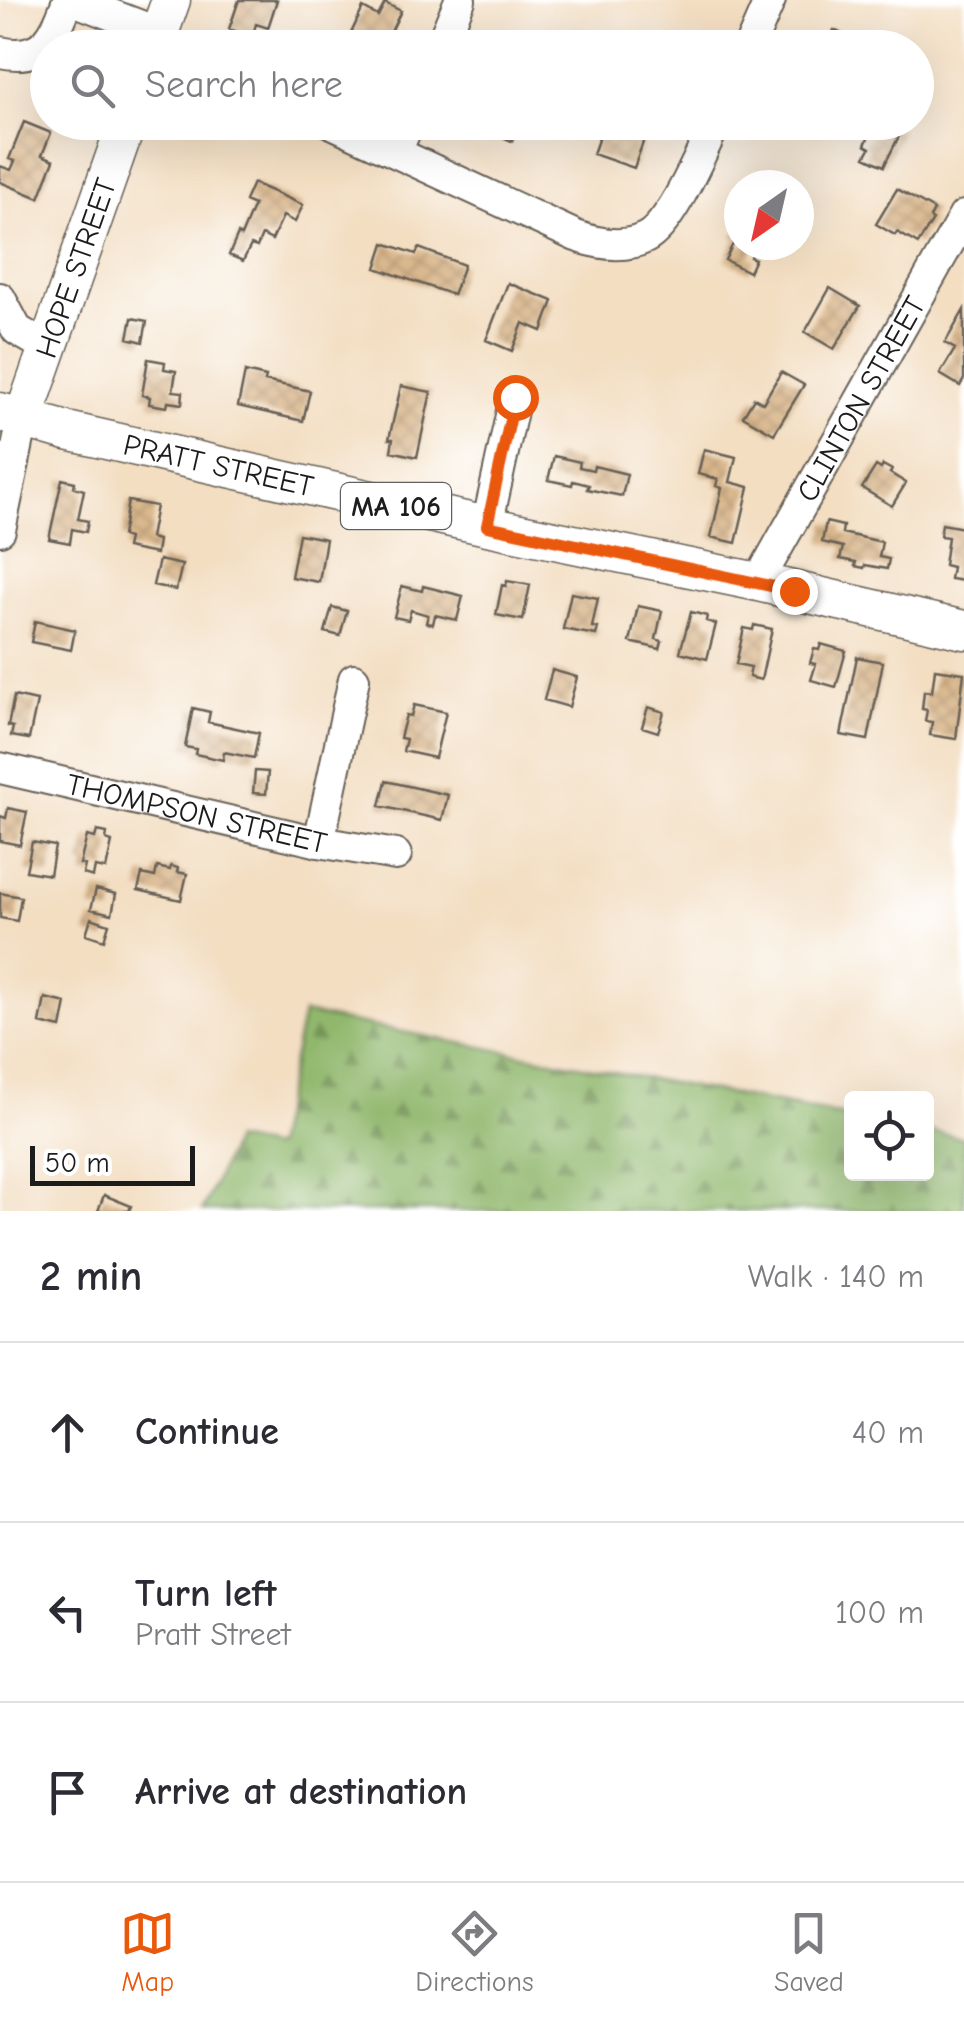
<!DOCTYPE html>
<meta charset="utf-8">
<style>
:root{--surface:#fff;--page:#f2f2f3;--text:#2b2b33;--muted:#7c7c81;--line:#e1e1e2;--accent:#ea580c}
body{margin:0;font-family:"Comic Neue",sans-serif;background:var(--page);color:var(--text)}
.controls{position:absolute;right:30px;bottom:30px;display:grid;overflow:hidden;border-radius:10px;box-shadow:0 10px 40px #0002}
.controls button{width:90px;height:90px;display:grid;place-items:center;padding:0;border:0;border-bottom:2px solid var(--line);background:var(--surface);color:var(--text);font:50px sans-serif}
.compass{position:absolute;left:724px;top:170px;width:90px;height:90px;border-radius:50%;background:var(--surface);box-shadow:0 10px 40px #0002;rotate:214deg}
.scale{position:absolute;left:30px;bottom:25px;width:165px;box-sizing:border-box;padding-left:10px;border:5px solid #1c1c1c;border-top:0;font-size:28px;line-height:35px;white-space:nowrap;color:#1c1c1c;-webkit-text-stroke:8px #fff;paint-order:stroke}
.stop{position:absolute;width:30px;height:30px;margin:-22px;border:8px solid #ea580c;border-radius:50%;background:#fff}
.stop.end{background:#ea580c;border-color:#fff;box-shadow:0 2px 10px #0008}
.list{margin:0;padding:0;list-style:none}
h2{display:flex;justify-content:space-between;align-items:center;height:130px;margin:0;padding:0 40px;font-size:42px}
h2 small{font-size:32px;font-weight:400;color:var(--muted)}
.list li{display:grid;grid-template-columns:65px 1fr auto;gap:30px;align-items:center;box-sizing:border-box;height:180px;padding:0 40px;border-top:2px solid var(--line)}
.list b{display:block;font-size:38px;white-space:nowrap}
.list p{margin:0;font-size:32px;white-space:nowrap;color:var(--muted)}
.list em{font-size:32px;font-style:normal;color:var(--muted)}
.icon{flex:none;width:55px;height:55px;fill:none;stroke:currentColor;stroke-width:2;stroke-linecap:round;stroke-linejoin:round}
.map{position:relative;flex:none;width:964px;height:1211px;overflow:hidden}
.search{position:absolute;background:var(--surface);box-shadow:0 10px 40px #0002;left:30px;right:30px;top:30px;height:110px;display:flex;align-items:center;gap:25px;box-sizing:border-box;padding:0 35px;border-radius:55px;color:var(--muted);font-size:38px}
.sheet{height:670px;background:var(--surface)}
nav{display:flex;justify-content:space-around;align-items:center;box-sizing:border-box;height:140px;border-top:2px solid var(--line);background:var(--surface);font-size:28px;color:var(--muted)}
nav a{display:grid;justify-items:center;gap:5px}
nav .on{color:var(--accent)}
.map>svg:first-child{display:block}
</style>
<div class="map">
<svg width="964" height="1211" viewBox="0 0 964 1211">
<defs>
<pattern id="forest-firs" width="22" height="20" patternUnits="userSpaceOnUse" patternTransform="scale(2.5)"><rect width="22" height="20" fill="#90b76c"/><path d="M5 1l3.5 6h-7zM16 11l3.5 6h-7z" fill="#759458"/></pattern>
<pattern id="building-cross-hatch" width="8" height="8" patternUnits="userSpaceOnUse" patternTransform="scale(2.5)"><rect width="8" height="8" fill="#dab88e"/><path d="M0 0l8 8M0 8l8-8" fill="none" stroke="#ba9e7a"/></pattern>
</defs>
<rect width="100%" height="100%" fill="#fff"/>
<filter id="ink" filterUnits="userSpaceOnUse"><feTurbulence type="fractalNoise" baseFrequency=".01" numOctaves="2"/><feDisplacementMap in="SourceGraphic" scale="20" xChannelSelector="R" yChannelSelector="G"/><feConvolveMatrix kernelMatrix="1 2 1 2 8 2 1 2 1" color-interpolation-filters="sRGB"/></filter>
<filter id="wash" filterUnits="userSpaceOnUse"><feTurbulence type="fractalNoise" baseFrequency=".0048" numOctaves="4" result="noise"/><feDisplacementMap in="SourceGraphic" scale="40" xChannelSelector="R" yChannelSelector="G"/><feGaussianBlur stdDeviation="2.25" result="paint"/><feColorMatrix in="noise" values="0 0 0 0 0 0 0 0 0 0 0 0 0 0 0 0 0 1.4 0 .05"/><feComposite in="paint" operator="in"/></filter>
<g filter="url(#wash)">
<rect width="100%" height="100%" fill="#f3dec2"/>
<path fill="url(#forest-firs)" stroke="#566a44" stroke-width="2.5" d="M303,1013L851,1117L852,1174H926L927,1131L964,1138V1211H202L234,1140L274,1148Z"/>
<g id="blocks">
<path fill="url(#building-cross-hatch)" d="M239,0H277L268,28L256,24L252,37L229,29Z
M385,3L401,11L383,48H344L363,8L378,16Z
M834,30L861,43L859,48H826Z
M24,122L51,133L42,155L54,160L39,198L0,182V166L11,170L15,161L9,159Z
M485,122H520L512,141L483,129Z
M593,122H633L648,128L634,168L593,154L600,134L591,130Z
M875,122H886L902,130L884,166L865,157L870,148L865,145Z
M253,183L303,205L295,222L283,216L272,240L262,235L257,247L251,245L243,261L229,255L238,234L241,236L254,205L245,201Z
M897,189L934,210L930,218L933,220L918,244L897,232L895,235L876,224Z
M739,224V245H765L762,251L754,247L750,257L755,259L749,272L725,260L736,238L733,237Z
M384,243L416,254L419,248L464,265L453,295L376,268Z
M508,283L553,301L542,331L523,323L512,351L486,340Z
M830,288L860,306L834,349L805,332Z
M964,310V379L960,386L940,374L955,349L945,343Z
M132,318L147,321L143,342L128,338Z
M148,359L165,362L164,369L176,371L173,391L183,392L182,404L168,402L167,407L149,404L150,397L142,395Z
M245,372L266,377L265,381L310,391L303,421L238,406Z
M781,372L804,385L774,434L743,416L754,398L763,403Z
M401,386L431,392L417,457L391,451L393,439H389Z
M704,449L736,457L730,482L749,487L736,543L711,537L722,488L716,486L718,479L698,474Z
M554,456L580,462L579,467L593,470L594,466L627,474L622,496L587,489L589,485L573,481L572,485L548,480Z
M883,465L892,470L890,473L906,483L892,506L862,488L876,466L881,469Z
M62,479L75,482L74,487L84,490L78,519L88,521L86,532L72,529L70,543L49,539Z
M128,501L156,506L150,538L158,540L156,554L126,548L128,538L122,536Z
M826,522L843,526L842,533L882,542L879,557L889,559L887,569L865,565L864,568L855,566L856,562L840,559L843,547L822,542Z
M942,524L964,528V581L950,579L952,567L944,565L948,537L940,536Z
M299,534L326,539L319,582L291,577Z
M159,560L182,565L176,590L153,585Z
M507,581L530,585L523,620L496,615L502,585L506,586Z
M402,586L422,591L423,586L463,596L457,620L435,615L433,624L426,623L428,615L411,610L408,620L394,617Z
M571,593L598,598L592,627L598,628L596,635L563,629Z
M638,606L662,611L656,639L662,641L660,649L630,642Z
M332,607L347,611L340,636L325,632Z
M691,612L707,616L706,621L716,624L707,659L680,652Z
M35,621L75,630L71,650L31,642Z
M754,625L772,629L761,680L749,677L751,667L736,664L744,628L753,630Z
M821,644L846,651L836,687L811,680L816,664L810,663L814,649L819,650Z
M857,657L883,662L868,740L841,735Z
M935,669L964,673L956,739L930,735L932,722L925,721L927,710L922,709L924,691L932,692Z
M552,670L577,677L569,707L544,700Z
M14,696L37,701L29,739L11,736L13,727L8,726Z
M414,705L446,712L435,758L403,751L406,739L400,738L406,715L411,716Z
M648,707L664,712L658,732L642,727Z
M193,708L210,712L208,722L259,733L254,758L224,752L223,760L195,754L196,749L185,747Z
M255,771L268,772L266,794L253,793Z
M386,781L448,795L442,820L380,806Z
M8,808L27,812L20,845L0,841V816L6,818Z
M97,831L107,833L106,840L112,842L106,869L95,867L93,877L83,874L85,865L80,864L87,836L95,838Z
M32,842L55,846L50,875L26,871Z
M171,866L178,868L177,872L187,874L181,900L138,890L142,874L155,877L157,867L170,870Z
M96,889L116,894L112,914L91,909Z
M0,893L21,897L17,921L0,918Z
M91,918L109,924L104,940L86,934Z
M45,998L66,1003L61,1028L40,1023Z
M104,1195L131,1206L129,1211H98Z"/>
</g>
</g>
<g filter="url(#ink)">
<use href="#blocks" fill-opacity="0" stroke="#676056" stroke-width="2.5"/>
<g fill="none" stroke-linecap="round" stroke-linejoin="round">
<defs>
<g id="minor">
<path d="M73,0L159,33"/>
<path d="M440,48L460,0"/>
<path d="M749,48L770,0"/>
<path d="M0,52C44,62 55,35 68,0"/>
<path d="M330,122L576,236C598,244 623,249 645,238C672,225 702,150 716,122"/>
<path d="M396,152L409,122"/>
<path d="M0,298L17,330L48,348"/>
<path d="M487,526L515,397"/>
<path d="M0,530L23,419"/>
<path id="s1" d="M758,582L964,216"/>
<path id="s2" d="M0,768L319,842L396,855"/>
<path d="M319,842L354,679"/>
</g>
<g id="major">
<path d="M154,48L171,0"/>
<path id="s3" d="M0,412L67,431L229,468L487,526L758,582L964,630"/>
<path id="s4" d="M23,419L127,122"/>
</g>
</defs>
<use href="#minor" stroke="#676056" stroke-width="34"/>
<use href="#major" stroke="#676056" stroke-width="41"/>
<use href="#minor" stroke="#fff" stroke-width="30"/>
<use href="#major" stroke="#fff" stroke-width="38"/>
</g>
</g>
<g fill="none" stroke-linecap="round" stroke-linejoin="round" filter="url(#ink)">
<path stroke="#ea580c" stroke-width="12" d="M515,397L487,526L794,591"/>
</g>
<g text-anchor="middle" stroke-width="10" stroke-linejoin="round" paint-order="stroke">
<rect fill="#fff" stroke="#606060" stroke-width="2.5" x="341" y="483" width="110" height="46" rx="8"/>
<g font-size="28" font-weight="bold" fill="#1c1c1c">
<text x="396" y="516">MA 106</text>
</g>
<g font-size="30" fill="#1c1c1c" stroke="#fff">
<text dy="10" stroke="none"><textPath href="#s4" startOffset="160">HOPE STREET</textPath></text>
<text dy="10" stroke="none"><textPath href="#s1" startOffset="210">CLINTON STREET</textPath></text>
<text dy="10" stroke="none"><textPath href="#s3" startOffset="225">PRATT STREET</textPath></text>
<text dy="10" stroke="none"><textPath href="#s2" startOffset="202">THOMPSON STREET</textPath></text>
</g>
</g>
</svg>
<div class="controls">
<button><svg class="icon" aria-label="locate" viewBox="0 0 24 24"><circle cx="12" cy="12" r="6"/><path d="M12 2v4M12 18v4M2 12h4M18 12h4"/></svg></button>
</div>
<svg class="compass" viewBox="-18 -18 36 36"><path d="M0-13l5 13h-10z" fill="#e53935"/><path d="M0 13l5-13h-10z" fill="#7c7c81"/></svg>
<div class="scale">50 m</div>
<div class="stop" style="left:515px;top:397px"></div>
<div class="stop end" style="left:794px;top:591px"></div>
<div class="search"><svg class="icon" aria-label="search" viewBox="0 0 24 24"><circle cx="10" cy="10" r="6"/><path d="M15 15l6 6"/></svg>Search here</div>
</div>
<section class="sheet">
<h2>2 min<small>Walk · 140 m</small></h2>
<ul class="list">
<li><svg class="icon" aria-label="ahead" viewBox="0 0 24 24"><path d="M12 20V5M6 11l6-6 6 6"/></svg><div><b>Continue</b></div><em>40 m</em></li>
<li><svg class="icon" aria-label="left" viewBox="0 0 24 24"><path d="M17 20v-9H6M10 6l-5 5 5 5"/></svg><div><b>Turn left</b><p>Pratt Street</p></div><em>100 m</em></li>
<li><svg class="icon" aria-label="arrive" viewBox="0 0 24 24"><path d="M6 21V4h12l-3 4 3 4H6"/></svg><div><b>Arrive at destination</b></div></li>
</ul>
</section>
<nav>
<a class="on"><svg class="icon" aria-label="map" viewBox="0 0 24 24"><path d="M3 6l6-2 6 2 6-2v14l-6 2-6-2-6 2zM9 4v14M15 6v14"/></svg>Map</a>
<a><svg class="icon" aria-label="directions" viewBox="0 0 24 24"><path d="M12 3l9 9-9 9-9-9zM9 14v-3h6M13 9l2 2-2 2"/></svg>Directions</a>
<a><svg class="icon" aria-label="saved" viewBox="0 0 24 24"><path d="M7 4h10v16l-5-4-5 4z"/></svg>Saved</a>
</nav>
